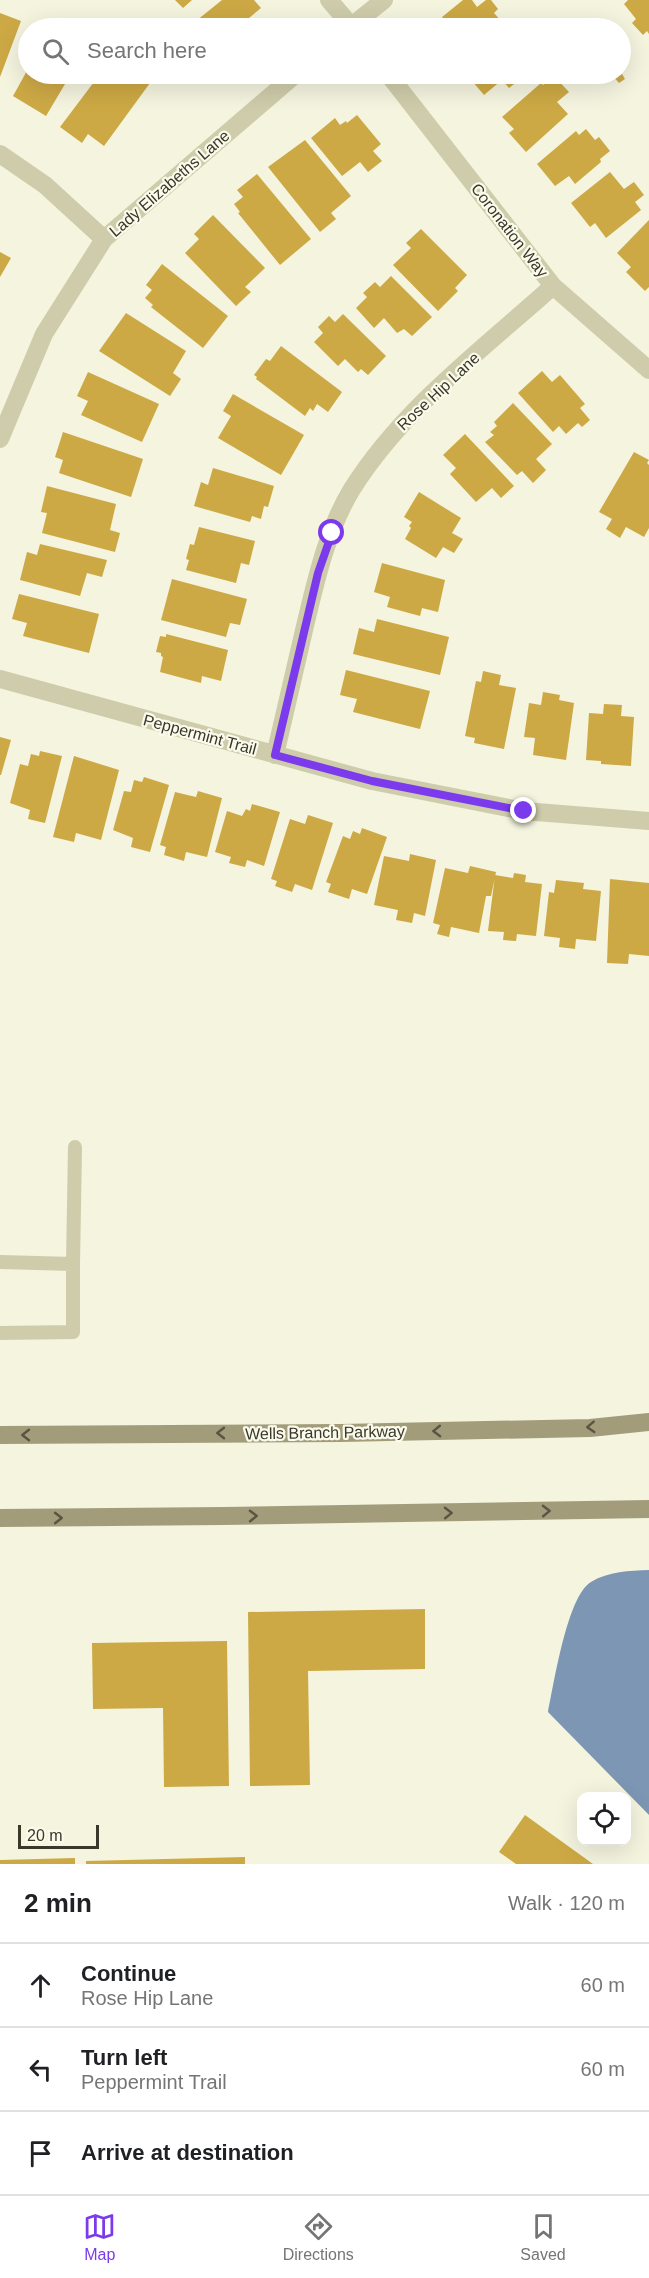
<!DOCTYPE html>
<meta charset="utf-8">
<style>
:root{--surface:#fff;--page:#f6f6f6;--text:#202124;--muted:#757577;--line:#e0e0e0;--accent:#7c3aed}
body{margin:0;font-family:Helvetica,sans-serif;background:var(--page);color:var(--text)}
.controls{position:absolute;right:18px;bottom:18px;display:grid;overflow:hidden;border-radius:12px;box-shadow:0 6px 24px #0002}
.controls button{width:54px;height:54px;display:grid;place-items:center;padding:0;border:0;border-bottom:2px solid var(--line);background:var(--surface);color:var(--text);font:30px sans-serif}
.scale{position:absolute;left:18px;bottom:15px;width:81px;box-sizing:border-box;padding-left:6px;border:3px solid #3b372a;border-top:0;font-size:16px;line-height:21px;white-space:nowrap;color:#3b372a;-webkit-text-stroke:4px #fbfbec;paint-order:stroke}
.stop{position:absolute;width:18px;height:18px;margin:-14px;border:4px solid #7c3aed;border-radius:50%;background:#fff}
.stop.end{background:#7c3aed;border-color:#fff;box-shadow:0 2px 6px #0008}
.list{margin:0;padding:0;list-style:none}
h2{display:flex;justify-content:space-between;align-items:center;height:78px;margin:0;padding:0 24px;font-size:26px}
h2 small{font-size:20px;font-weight:400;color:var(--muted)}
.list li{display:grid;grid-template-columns:39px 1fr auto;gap:18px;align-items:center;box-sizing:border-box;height:84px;padding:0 24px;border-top:2px solid var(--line)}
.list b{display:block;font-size:22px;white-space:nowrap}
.list p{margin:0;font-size:20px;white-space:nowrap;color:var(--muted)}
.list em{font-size:20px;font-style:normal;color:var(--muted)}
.icon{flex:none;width:33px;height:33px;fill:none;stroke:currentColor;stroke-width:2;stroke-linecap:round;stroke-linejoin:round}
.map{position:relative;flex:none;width:649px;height:1864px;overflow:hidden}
.search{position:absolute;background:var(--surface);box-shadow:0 6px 24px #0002;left:18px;right:18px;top:18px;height:66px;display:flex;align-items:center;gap:15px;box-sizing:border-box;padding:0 21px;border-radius:33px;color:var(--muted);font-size:22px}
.sheet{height:330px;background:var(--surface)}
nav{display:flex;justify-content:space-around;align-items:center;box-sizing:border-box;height:84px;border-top:2px solid var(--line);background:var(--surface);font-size:16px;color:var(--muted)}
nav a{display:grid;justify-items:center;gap:3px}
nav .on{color:var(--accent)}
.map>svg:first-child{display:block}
</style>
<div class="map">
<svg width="649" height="1864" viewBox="0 0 649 1864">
<rect width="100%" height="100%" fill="#f4f4df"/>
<path fill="#7c96b4" d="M649,1570V1815L548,1712C554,1684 567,1596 591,1582C609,1571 629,1571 649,1570Z"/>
<path fill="#cda945" d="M175,0H192L183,8Z
M222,0H254L261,8L238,27L240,28H194L191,25Z
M463,0H472L477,7L486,0H491L498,9L494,13L501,21L492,28H447L449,26L442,17Z
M628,0H649V34L647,31L643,35L632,23L636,19L624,4Z
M0,13L21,21L0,77Z
M28,69V74H71L46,116L13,96Z
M100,74H137L150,83L104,146L88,134L82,143L60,127Z
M466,74H527L509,88L502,80L484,95Z
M614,74H622L625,79L619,83L612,75Z
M554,76L569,92L557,102L568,114L526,152L509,133L514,129L502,117L541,83L543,85Z
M357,115L381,144L373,151L382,161L368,172L360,162L342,176L311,138L335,118L340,125L346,121L347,123Z
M586,129L595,140L599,137L610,151L600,159L601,162L575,184L569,176L555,186L537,164L576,131L579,135Z
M305,140L351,196L331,213L336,219L320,232L268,167Z
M610,172L624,189L634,182L644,195L635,202L641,210L606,238L595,223L590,227L571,203Z
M257,174L311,239L280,265L238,213L240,212L234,204L243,197L237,190Z
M213,215L265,268L245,287L251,292L236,306L185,253L199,239L194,234Z
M649,220V287L645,291L626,272L631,267L617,253Z
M421,229L467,275L455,288L458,291L438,311L393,265L411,248L406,243Z
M0,252L11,258L0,277Z
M162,264L228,316L203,348L151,307L153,305L145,298L152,290L146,285Z
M391,276L432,317L412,336L404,329L397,333L384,318L374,328L356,308L367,297L363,293L375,282L380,287Z
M126,313L186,351L173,373L181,379L170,396L99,351Z
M343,314L386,356L368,375L361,369L358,372L345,359L338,366L314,342L323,333L318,327L329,316L335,322Z
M281,346L342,392L328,412L317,404L313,411L310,408L305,416L256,379L257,377L254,375L266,359L270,361Z
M542,371L552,382L560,375L585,404L580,408L590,420L582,427L578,423L566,434L559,426L553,432L518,393Z
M88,372L159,404L142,442L81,415L88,401L77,396Z
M233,394L304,435L281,475L218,438L231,416L223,411Z
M513,403L552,444L536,459L546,470L533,483L522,471L517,475L485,442L494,435L490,432L497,426L494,422Z
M63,432L143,459L131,497L59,473L63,460L55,457Z
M465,434L514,486L501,498L492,488L476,502L450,474L456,468L443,455Z
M634,452L649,460L647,463L649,465V528L644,537L626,527L620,538L606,529L612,519L599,512Z
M213,468L274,486L268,507L264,506L261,519L252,516L250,522L194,506L201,482L208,485Z
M47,486L116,504L110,530L120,533L115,552L42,533L47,513L41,512Z
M419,492L461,518L452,533L463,539L454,553L443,547L436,558L405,539L411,528L409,526L412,522L404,517Z
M199,527L255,541L249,565L241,563L236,583L186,570L189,560L186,559L190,544L194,545Z
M40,544L107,560L102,577L87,573L80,596L20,580L27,552L37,555Z
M382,563L445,580L438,612L422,608L420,616L387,607L390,597L374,592Z
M172,579L247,599L240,625L230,623L226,637L161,620Z
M19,594L99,614L89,653L23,636L27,623L12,619Z
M377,619L449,637L440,675L353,654L359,628L374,632Z
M166,634L228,650L221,681L202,676L201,683L160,672L163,657L161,656V653L156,652L160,636L166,637Z
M346,670L430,691L420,729L353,712L357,699L340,695Z
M483,671L501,675L499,685L516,688L504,749L474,743L475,738L465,736L476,681L481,682Z
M543,692L560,695L559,700L574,703L566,760L533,755L535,738L524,737L529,703L541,705Z
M604,704L622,705L621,716L634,717L631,766L601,764V761L586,760L589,713L603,714Z
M0,737L11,740L1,775H0Z
M40,751L62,756L45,823L28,819L30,810L10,803L20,764L28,766L31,754L39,756Z
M74,756L119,770L101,840L76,833L74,842L53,837Z
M144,777L169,785L150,852L131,847L133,838L113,830L124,791L131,792L134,780L142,782Z
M198,791L222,798L207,857L186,852L184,861L164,855L166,847L160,845L175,792L196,797Z
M252,804L280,812L264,866L247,860L245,867L229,863L231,857L215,852L227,811L242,816L246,809L250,811Z
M308,815L333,823L312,890L295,884L292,892L275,886L277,881L271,879L290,819L305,824Z
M362,828L387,837L367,894L352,889L349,899L328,892L331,884L326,882L343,836L350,839L353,831L360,834Z
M410,854L436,860L425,916L414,913L412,923L396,920L398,910L374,905L384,856L409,861Z
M470,866L496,872L491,896H486L479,933L451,927L449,937L437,934L440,925L433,923L445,868L468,873Z
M514,873L526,875L525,882L542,884L536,936L517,934L516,941L503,940L504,932L488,931L495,875L513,878Z
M610,879L649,883V956L629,954L628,964L607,963Z
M556,880L584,883L583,889L601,891L596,941L576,939L575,949L559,947L560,938L544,936L549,892L554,893Z
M425,1609V1669L308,1671L310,1785L250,1786L248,1612Z
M227,1641L229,1786L164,1787L163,1708L93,1709L92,1643Z
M525,1815L593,1864H516L499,1852Z
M245,1857V1864H86V1861Z
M75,1858V1864H0V1860Z"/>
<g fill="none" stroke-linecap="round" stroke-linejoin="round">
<path stroke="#ceccaa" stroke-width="14" d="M0,1262L73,1264V1332L0,1333
M73,1264L75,1147"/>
<path stroke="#ceccaa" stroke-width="18" d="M329,0L353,28
M349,28L384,0
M388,74L553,286L649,370
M0,154L45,185L104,239
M0,439L44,334L104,239L296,74
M0,679L372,781L524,811L649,821
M275,755C285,712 295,669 305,626C316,580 327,530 352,489C403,408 483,349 553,286"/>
<path stroke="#a29c7b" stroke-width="18" d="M0,1435L341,1433L590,1428L649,1422
M0,1518L223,1516L649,1509"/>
</g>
<defs><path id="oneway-chevron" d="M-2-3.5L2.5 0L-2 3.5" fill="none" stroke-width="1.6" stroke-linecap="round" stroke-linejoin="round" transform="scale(1.5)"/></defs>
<g stroke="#5a5542">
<use href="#oneway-chevron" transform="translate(591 1427) rotate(177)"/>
<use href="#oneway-chevron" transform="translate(437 1431) rotate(179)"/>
<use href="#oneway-chevron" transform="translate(221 1433) rotate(180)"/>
<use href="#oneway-chevron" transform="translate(26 1435) rotate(180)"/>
<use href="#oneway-chevron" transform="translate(546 1511) rotate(-1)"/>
<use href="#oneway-chevron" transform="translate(448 1513) rotate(-1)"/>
<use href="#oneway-chevron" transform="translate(253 1516) rotate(-1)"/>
<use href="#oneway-chevron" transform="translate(58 1518)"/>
</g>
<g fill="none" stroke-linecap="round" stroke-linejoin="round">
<path stroke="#7c3aed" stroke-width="8" d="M332,533L318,573L275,755L372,781L524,811"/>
</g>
<g text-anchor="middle" stroke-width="4.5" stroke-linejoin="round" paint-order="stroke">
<g font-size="16" fill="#3b372a" stroke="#fbfbec">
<text transform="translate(169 183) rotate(-41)" y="6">Lady Elizabeths Lane</text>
<text transform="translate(510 230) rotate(52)" y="6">Coronation Way</text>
<text transform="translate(438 391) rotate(-43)" y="6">Rose Hip Lane</text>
<text transform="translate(200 734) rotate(15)" y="6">Peppermint Trail</text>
<text transform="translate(325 1432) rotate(-1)" y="6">Wells Branch Parkway</text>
</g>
</g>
</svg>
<div class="controls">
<button><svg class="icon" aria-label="locate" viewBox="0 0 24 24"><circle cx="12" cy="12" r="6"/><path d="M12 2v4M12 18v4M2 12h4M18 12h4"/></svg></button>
</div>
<div class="scale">20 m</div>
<div class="stop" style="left:332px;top:533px"></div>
<div class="stop end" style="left:524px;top:811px"></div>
<div class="search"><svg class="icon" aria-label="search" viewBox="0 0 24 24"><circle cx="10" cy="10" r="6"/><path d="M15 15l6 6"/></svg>Search here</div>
</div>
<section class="sheet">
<h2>2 min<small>Walk · 120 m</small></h2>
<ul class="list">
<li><svg class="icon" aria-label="ahead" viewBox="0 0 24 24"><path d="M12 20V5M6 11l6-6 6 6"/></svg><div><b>Continue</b><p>Rose Hip Lane</p></div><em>60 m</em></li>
<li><svg class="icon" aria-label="left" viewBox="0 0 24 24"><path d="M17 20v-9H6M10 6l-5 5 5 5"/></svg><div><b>Turn left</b><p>Peppermint Trail</p></div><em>60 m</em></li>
<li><svg class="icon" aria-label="arrive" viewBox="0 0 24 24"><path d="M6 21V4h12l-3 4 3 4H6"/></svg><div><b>Arrive at destination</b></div></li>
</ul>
</section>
<nav>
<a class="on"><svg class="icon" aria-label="map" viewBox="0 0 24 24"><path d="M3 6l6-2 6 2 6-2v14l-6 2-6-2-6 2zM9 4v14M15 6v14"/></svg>Map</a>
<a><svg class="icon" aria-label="directions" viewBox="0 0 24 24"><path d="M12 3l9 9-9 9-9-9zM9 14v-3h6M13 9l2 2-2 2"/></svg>Directions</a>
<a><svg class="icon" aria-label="saved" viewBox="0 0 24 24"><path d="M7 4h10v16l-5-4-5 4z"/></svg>Saved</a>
</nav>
